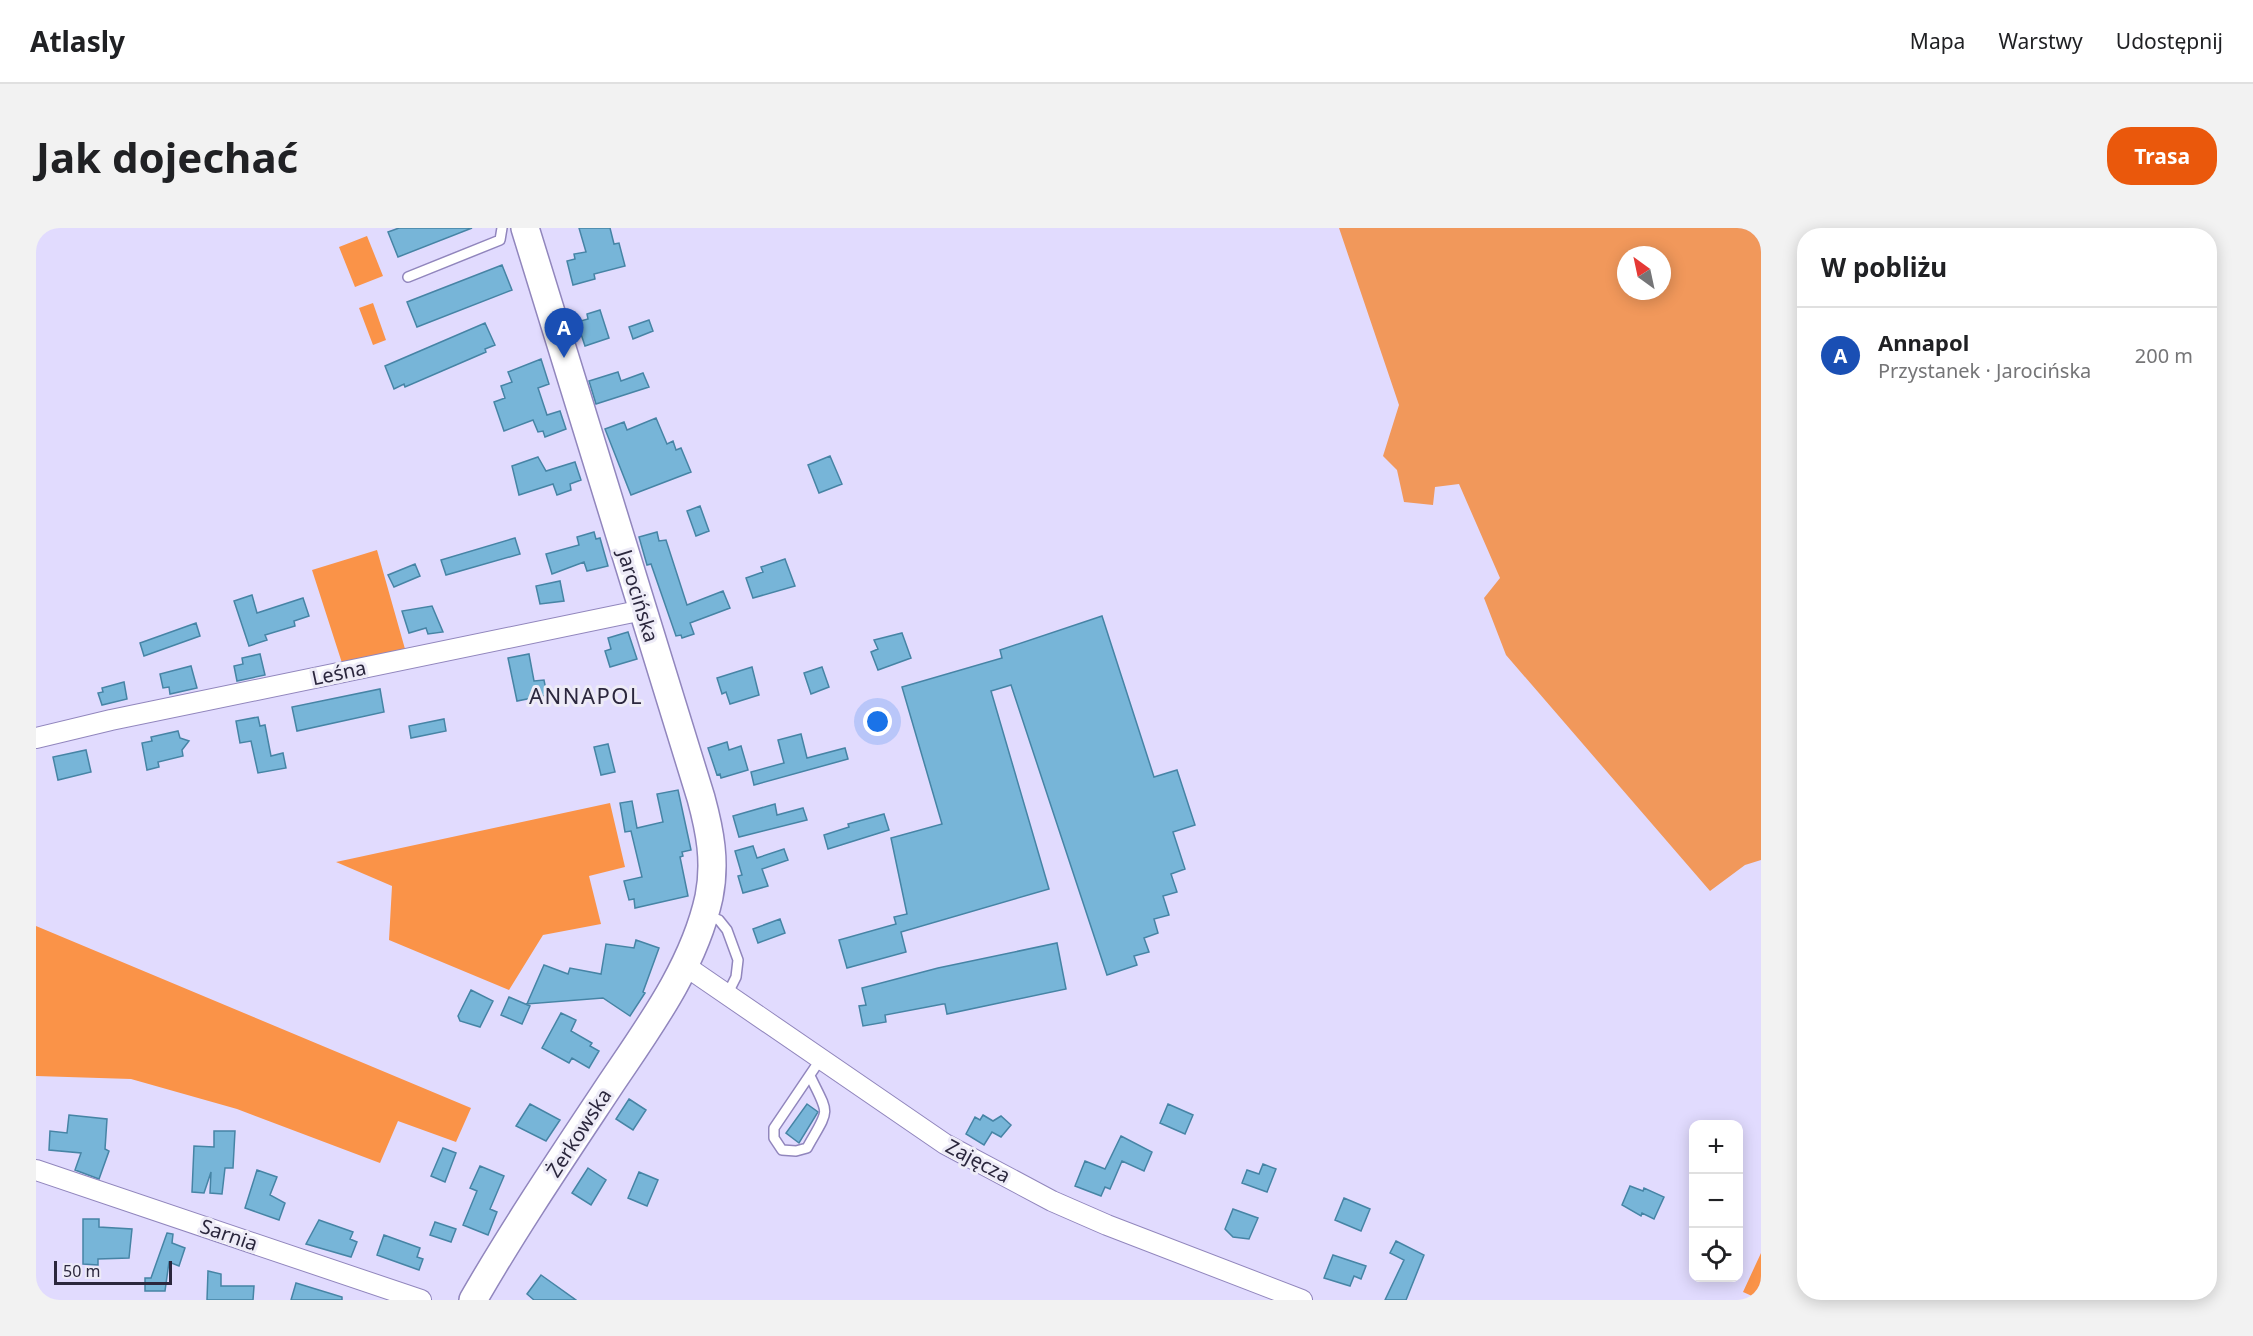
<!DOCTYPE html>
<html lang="pl">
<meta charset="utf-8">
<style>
:root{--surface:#fff;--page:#f2f2f2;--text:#202124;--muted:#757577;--line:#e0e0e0;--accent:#ea580c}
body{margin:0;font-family:"Noto Sans",sans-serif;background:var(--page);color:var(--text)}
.controls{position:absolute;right:18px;bottom:18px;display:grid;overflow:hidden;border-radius:12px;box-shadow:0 3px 15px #0003}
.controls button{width:54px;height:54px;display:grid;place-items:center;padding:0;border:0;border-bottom:2px solid var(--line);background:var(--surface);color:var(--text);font:30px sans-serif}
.compass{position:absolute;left:1581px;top:18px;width:54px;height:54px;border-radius:50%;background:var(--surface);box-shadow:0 3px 15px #0003;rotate:327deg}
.scale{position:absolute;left:18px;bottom:15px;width:118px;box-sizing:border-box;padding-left:6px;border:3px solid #2b273d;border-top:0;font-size:16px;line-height:21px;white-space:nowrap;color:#2b273d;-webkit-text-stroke:4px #edebf7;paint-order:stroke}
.you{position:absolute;left:842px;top:494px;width:21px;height:21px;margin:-15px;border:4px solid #fff;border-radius:50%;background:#1a73e8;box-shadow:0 0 0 9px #1a73e833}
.badge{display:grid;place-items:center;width:39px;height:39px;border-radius:50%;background:var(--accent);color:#fff;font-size:20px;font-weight:700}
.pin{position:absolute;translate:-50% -50px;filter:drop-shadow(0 2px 3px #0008)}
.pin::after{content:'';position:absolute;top:32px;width:21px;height:18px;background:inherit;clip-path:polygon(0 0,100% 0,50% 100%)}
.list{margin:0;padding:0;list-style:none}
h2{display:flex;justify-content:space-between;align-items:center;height:78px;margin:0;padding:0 24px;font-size:26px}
h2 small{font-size:20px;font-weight:400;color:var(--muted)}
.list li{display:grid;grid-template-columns:39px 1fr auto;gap:18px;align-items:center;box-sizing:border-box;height:96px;padding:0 24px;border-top:2px solid var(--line)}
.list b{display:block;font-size:22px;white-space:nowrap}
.list p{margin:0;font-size:20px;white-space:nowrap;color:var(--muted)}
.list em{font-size:20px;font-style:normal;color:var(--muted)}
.icon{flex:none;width:33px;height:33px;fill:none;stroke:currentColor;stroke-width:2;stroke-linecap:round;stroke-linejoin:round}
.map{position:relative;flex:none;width:1725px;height:1072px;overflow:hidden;border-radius:24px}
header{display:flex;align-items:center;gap:36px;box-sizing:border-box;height:84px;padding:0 30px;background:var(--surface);border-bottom:2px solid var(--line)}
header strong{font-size:28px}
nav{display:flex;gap:33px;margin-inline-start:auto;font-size:21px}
.intro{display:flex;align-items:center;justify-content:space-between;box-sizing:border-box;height:144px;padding:0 36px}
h1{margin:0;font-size:42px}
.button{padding:15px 27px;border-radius:24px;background:var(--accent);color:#fff;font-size:21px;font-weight:700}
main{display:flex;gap:36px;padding:0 36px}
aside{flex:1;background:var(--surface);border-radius:24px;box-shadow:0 3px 15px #0003}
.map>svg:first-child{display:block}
</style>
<header>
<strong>Atlasly</strong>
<nav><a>Mapa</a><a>Warstwy</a><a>Udostępnij</a></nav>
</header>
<div class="intro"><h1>Jak dojechać</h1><a class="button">Trasa</a></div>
<main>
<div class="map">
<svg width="1725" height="1072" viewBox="0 0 1725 1072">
<rect width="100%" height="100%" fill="#e1dbfe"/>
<path fill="#fa9348" d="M331,8L347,48L319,59L303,19Z
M337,75L350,112L337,117L323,80Z
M341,322L369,421L306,435L276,342Z
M574,575L589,639L553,648L565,696L507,707L473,762L353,712L356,658L300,634Z
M0,698L435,880L420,914L362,893L344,935L201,881L95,851L0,848Z
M1725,1025V1072L1707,1064Z"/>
<path fill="#f1985b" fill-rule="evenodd" d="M1303,0H1725V632L1709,637L1674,663L1470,427L1448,370L1464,350L1423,256L1399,259L1397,277L1368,274L1361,242L1347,228L1363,177ZM1590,27H1626V63H1590Z"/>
<path fill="#77b5d8" stroke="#4684a5" stroke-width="1.5" d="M363,0H436L362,29L352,4Z
M543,0H574L578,16L583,15L589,38L558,46L559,51L537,57L531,33L539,31L538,26L550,24Z
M466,37L476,62L381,99L371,74Z
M564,82L573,110L549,118L541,94L552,91L551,86Z
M613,92L617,103L597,111L593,99Z
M449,95L459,117L449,121L450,124L369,159L368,156L358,161L349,138Z
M505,131L513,156L502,160L511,187L524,183L530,201L509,209L507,203L502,204L497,192L468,203L458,174L469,170L465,158L476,154L472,144Z
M582,144L585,153L607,145L613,159L560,176L553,153Z
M620,190L631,216L637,213L640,222L645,220L655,244L595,267L569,201L588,194L591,202Z
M794,228L806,256L783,265L772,237Z
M502,229L510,243L539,234L545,252L534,256L535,262L521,267L517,256L483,267L476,238Z
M664,278L673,303L660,308L651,283Z
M558,304L560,311L564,310L572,338L551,343L548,334L516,346L510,326L543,317L541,309Z
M621,304L623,313L630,312L651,377L687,363L694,380L654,395L658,406L646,410L645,407L640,408L615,336L611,337L603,309Z
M479,310L484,326L410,347L405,332Z
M749,331L759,358L717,370L710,350L727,344L725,339Z
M379,336L384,348L358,359L352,347Z
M524,353L528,373L504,376L500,358Z
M216,367L221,385L267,370L273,388L258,393L259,398L229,407L231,412L213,418L198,373Z
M396,378L407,404L392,406L390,400L373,405L366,383Z
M1066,388L1118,549L1141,542L1159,597L1137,604L1149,641L1135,646L1141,664L1127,668L1133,687L1118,691L1122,705L1108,710L1113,724L1098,728L1101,737L1071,747L975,457L955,463L1013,661L865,704L870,724L811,740L803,712L860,696L858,689L871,686L855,610L906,596L866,459L966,430L964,422Z
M160,395L164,408L108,428L104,415Z
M592,404L601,431L574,439L569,423L575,421L572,410Z
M866,405L875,430L842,442L835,424L842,421L838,412Z
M224,426L229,447L201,453L198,438L207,436L206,430Z
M493,426L498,453L508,452L511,467L481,473L472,430Z
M155,438L161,460L134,466L133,459L127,460L124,446Z
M716,439L723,467L694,476L690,464L686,466L681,450Z
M786,439L793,459L775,466L768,445Z
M88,454L91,471L66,477L62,465L67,464L66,460Z
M344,461L348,484L261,503L256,479Z
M222,489L224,498L229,497L235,528L247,525L250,540L222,545L215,513L204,515L200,493Z
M408,491L410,503L375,510L373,498Z
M142,503L144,510L153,513L146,522L147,528L122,534L123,539L111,542L106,515L116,513L115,509Z
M765,506L771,530L809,520L812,531L718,557L715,544L748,535L742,512Z
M691,514L693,522L705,518L712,542L685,550L684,546L681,547L672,520Z
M572,516L579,544L565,547L558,519Z
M50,522L55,544L22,552L17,529Z
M642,562L655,622L646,624L647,628L644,629L652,668L599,680L598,671L593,672L588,653L606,649L595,603L589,604L584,575L596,573L601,600L627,594L621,566Z
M739,576L741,587L767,580L771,592L703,609L697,588Z
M848,586L853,602L792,621L788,607L813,599L812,596Z
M717,618L721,630L748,621L752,632L726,641L732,658L707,665L702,648L706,647L699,623Z
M744,691L749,705L722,715L717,701Z
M600,712L623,720L607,764L609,765L594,788L567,770L491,776L508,737L532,746L534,740L565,746L570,716L598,720Z
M1021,715L1030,761L911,786L909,776H907L849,787L850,794L827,798L823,778L830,777L826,760L902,740Z
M435,762L457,773L444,799L424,793L422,788Z
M473,769L494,778L486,796L465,787Z
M525,785L540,792L535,803L556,815L554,818L563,823L553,840L536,830L533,835L506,820Z
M593,871L610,882L597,902L580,891Z
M494,876L524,892L510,913L480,898Z
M771,876L782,884L763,915L750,905Z
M1132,876L1157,887L1149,906L1124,895Z
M33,887L71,891L69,921L73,923L63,951L39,942L45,925L13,922L14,903L31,905Z
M947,887L957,893L965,888L975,897L965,909L956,904L948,917L930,906L939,889L944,892Z
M178,903H199L197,940H189L186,966L174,965L175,944L168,965L156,964L158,918L178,919Z
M1085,908L1116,924L1108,943L1086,933L1074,961L1069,959L1065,968L1039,958L1049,933L1069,941Z
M407,920L420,925L409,954L395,948Z
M1227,936L1240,941L1231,964L1206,955L1211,942L1223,946Z
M444,938L468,948L454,981L461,984L452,1007L427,997L441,963L434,960Z
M552,940L570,952L555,977L536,965Z
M221,942L241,949L234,967L249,975L243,992L209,980Z
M603,944L622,952L611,978L592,970Z
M1594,958L1607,963L1608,960L1628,969L1618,991L1606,985L1605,988L1586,977Z
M1308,970L1334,981L1325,1003L1299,992Z
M1197,981L1222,990L1213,1011L1197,1009L1189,1001Z
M47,991H63V999L96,1001L93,1030L62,1031V1037L47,1036Z
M283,992L317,1004L314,1011L321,1014L315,1029L270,1016Z
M399,994L420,1001L415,1014L394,1007Z
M131,1005L137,1006L136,1015L149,1020L143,1038L133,1034L129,1063H109V1050H115Z
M348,1007L384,1020L381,1029L387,1031L383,1042L341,1027Z
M1360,1013L1388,1027L1370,1072H1349L1368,1032L1354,1025Z
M1297,1027L1330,1038L1325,1051L1318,1048L1314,1058L1288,1050Z
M172,1043L185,1046V1058H218L217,1072H171Z
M505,1047L540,1072H498L491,1066Z
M260,1055L306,1069V1072H255Z"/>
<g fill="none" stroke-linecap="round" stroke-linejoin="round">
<defs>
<path id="lane" d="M372,49L464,12L466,0
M670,687L683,692L691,702L702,732L700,749L691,767
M774,848C794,889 794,879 771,920L760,923L746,922L738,910V900L784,832"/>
<path id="street" d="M0,510L75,492L607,382
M648,737L909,916L1016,973L1071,997L1266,1072
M0,942L385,1072"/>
<path id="secondary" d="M437,1072C479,999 527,928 574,857C613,799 658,738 673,669C680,634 674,603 665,570L489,0"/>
</defs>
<use href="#lane" stroke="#9186bd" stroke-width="12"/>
<use href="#street" stroke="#9186bd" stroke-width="22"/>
<use href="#secondary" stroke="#9186bd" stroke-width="30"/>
<use href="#lane" stroke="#fff" stroke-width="9"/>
<use href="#street" stroke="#fff" stroke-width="20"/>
<use href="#secondary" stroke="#fff" stroke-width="27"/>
</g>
<g text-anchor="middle" stroke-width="6" stroke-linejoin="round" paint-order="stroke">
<g font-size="20" fill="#2b273d" stroke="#edebf7">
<text transform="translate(602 368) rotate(73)" y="7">Jarocińska</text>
<text transform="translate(303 445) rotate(-12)" y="7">Leśna</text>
<text transform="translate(543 905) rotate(-57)" y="7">Żerkowska</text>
<text transform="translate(942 933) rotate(28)" y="7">Zajęcza</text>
<text transform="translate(193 1007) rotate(19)" y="7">Sarnia</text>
</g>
<g font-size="22" letter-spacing="1.5" fill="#2b273d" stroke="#edebf7">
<text x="550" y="476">ANNAPOL</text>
</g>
</g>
</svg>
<div class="controls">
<button>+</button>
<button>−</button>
<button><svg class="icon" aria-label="locate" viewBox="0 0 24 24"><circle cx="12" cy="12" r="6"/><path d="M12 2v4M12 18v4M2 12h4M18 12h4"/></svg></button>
</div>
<svg class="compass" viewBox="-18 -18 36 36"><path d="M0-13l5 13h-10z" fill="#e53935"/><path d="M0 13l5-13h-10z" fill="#757577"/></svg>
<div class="scale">50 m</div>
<div class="you"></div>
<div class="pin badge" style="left:528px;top:130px;background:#1a4fb4">A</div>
</div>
<aside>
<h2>W pobliżu<small></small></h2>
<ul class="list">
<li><span class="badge" style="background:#1a4fb4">A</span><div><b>Annapol</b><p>Przystanek · Jarocińska</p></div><em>200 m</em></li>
</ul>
</aside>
</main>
